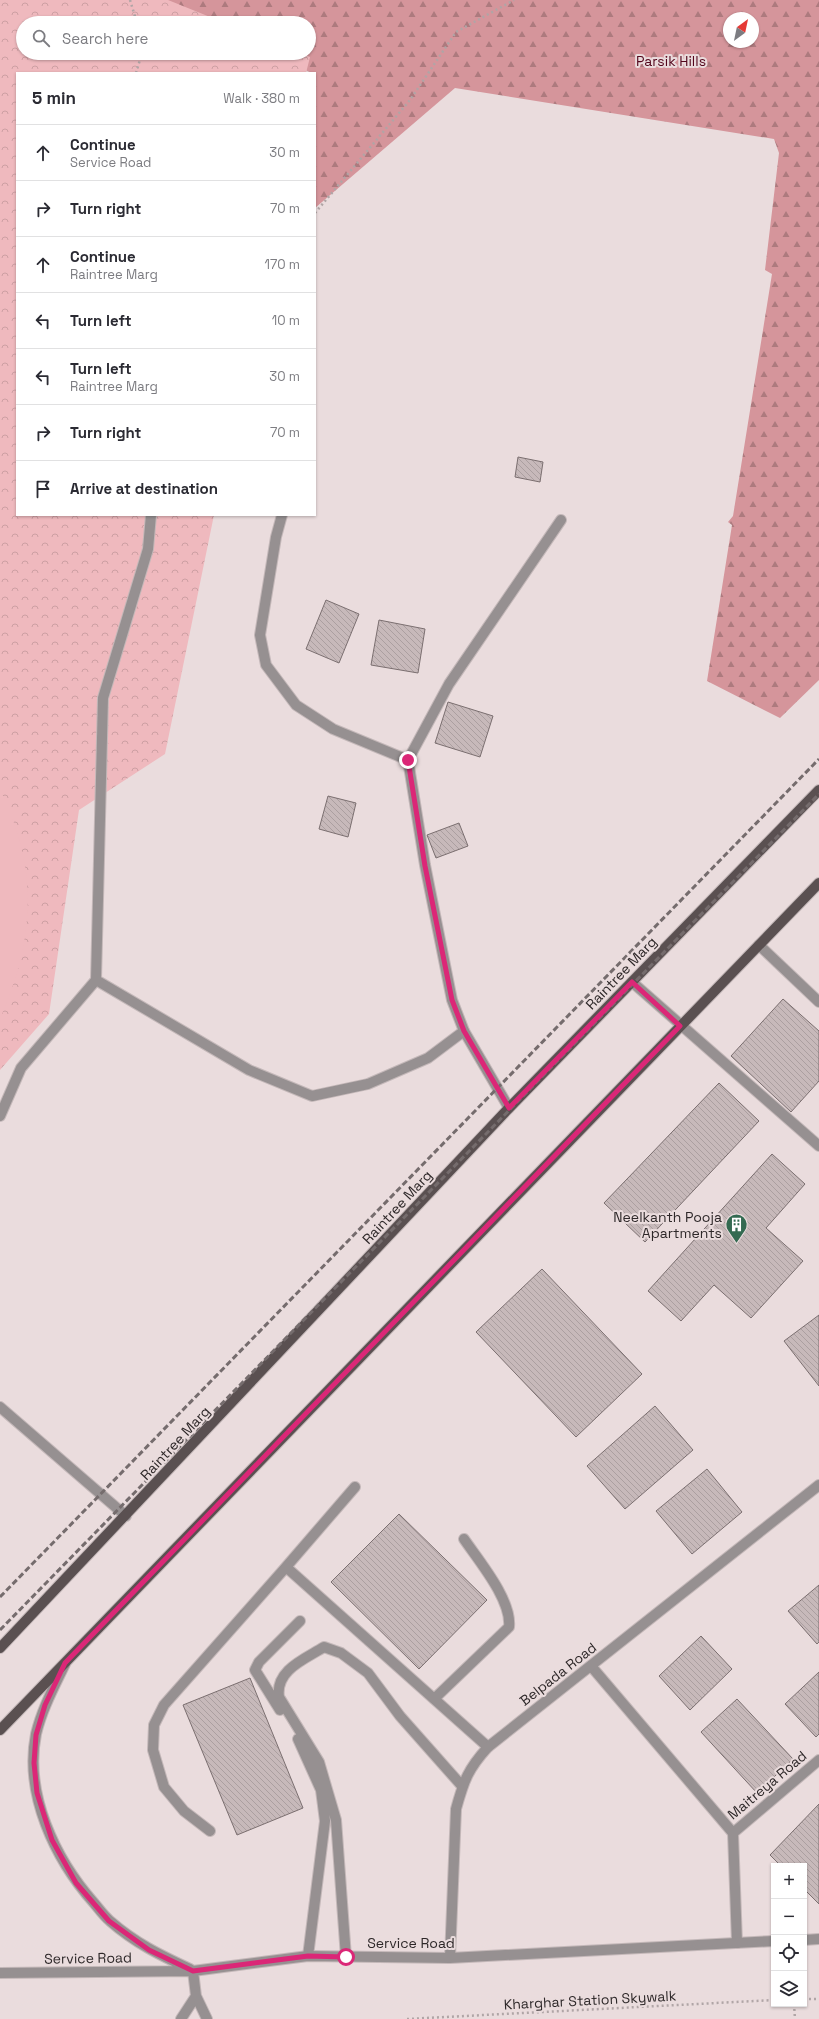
<!DOCTYPE html>
<meta charset="utf-8">
<style>
:root{--surface:#fff;--page:#f2f2f3;--text:#2b2b33;--muted:#7c7c81;--line:#e1e1e2}
body{margin:0;font-family:"Space Grotesk",sans-serif;background:var(--page);color:var(--text)}
.controls{position:absolute;right:12px;bottom:12px;display:grid;overflow:hidden;border-radius:0px;box-shadow:0 1px 3px #0004}
.controls button{width:36px;height:36px;display:grid;place-items:center;padding:0;border:0;border-bottom:1px solid var(--line);background:var(--surface);color:var(--text);font:20px sans-serif}
.compass{position:absolute;left:723px;top:12px;width:36px;height:36px;border-radius:50%;background:var(--surface);box-shadow:0 1px 3px #0004;rotate:33deg}
.stop{position:absolute;width:12px;height:12px;margin:-9px;border:3px solid #db2777;border-radius:50%;background:#fff}
.stop.end{background:#db2777;border-color:#fff;box-shadow:0 1px 4px #0008}
.list{margin:0;padding:0;list-style:none}
h2{display:flex;justify-content:space-between;align-items:center;height:52px;margin:0;padding:0 16px;font-size:17px}
h2 small{font-size:13px;font-weight:400;color:var(--muted)}
.list li{display:grid;grid-template-columns:26px 1fr auto;gap:12px;align-items:center;box-sizing:border-box;height:56px;padding:0 16px;border-top:1px solid var(--line)}
.list b{display:block;font-size:15px;white-space:nowrap}
.list p{margin:0;font-size:13px;white-space:nowrap;color:var(--muted)}
.list em{font-size:13px;font-style:normal;color:var(--muted)}
.icon{flex:none;width:22px;height:22px;fill:none;stroke:currentColor;stroke-width:2;stroke-linecap:round;stroke-linejoin:round}
.map{position:relative;flex:none;width:819px;height:2019px;overflow:hidden}
.search{position:absolute;background:var(--surface);box-shadow:0 1px 3px #0004;left:16px;top:16px;width:300px;height:44px;display:flex;align-items:center;gap:10px;box-sizing:border-box;padding:0 14px;border-radius:22px;color:var(--muted);font-size:15px}
.panel{position:absolute;background:var(--surface);box-shadow:0 1px 3px #0004;left:16px;top:72px;width:300px;height:444px;border-radius:0px}
.map>svg:first-child{display:block}
</style>
<div class="map">
<svg width="819" height="2019" viewBox="0 0 819 2019">
<defs>
<pattern id="forest-firs" width="22" height="20" patternUnits="userSpaceOnUse"><rect width="22" height="20" fill="#d5959b"/><path d="M5 1l3.5 6h-7zM16 11l3.5 6h-7z" fill="#ad7a7e"/></pattern>
<pattern id="park-crowns" width="20" height="18" patternUnits="userSpaceOnUse"><rect width="20" height="18" fill="#efb9be"/><path d="M2 6a3 3 0 1 1 6 0M12 15a3 3 0 1 1 6 0" fill="none" stroke="#cd9fa3"/></pattern>
<pattern id="building-back-hatch" width="6" height="6" patternUnits="userSpaceOnUse"><rect width="6" height="6" fill="#c7b9ba"/><path d="M-1 5l2 2M0 0l6 6M5-1l2 2" fill="none" stroke="#ab9fa0"/></pattern>
</defs>
<rect width="100%" height="100%" fill="#eadcdd"/>
<path fill="url(#forest-firs)" fill-rule="evenodd" d="M149,0H819V680L780,718L707,681L732,525L728,522L733,516L772,274L765,270L779,153L774,139L455,88L315,208L316,75L268,53H309V23H200ZM729,18H753V42H729Z"/>
<path fill="url(#park-crowns)" d="M0,0H168L225,23H23V53H301L310,57L306,73H17V515H214L165,754L79,810L49,1014L0,1070Z"/>
<path fill="#efb9be" d="M0,789C39,870 35,938 0,1019Z"/>
<path fill="url(#building-back-hatch)" stroke="#7b6f70" d="M518,457L543,462L540,482L515,477Z
M326,600L359,614L339,663L306,649Z
M379,620L425,629L418,673L371,665Z
M448,702L493,716L480,757L435,743Z
M328,796L356,803L348,837L319,829Z
M459,823L468,846L436,858L427,835Z
M783,999L819,1031V1081L791,1112L731,1056Z
M719,1083L759,1121L645,1242L604,1203Z
M772,1154L805,1184L766,1228L803,1261L751,1318L714,1285L681,1321L648,1291Z
M542,1269L642,1374L576,1437L476,1332Z
M819,1315V1386L784,1341Z
M655,1406L693,1450L625,1509L587,1466Z
M707,1469L742,1512L692,1554L656,1511Z
M399,1514L487,1600L419,1669L331,1582Z
M819,1585V1642L817,1644L788,1611Z
M701,1636L732,1669L690,1710L659,1676Z
M819,1672V1734L816,1737L785,1704Z
M250,1678L303,1808L237,1835L183,1705Z
M737,1699L793,1759L757,1793L701,1732Z
M819,1804V1904L804,1889V1866H781L770,1855Z"/>
<g fill="none" stroke-linecap="round" stroke-linejoin="round">
<defs>
<path id="service" d="M151,515L148,549L103,698L96,980L249,1070L312,1096L368,1084L428,1058L464,1031
M0,1116L21,1068L96,980
M0,1407L126,1516"/>
<path id="minor" d="M282,515L276,537L260,635L266,665L296,705L333,729L408,760
M759,945L819,1002
M632,982L819,1146
M509,1108L464,1031L452,1000L425,865L408,760L449,684L561,520
M286,1567L355,1487
M591,1666L733,1833L737,1943
M434,1699L509,1627C512,1600 479,1561 464,1539
M280,1710L255,1670L259,1662L300,1621
M298,1739L321,1790L325,1821L308,1956
M210,1831L184,1811L164,1787L153,1750L154,1725L164,1705L286,1567L488,1747
M733,1833L819,1760
M346,1957L336,1820L319,1762L279,1697C275,1670 305,1659 324,1647L341,1653L368,1673L400,1716L462,1786"/>
<path id="tertiary" d="M65,1664C54,1687 42,1709 36,1734C24,1794 55,1859 94,1903C99,1909 104,1916 110,1921C135,1943 160,1955 190,1969
M804,1940L819,1939
M450,1958L456,1809C464,1780 468,1769 488,1747L819,1485
M193,1971L196,1996L207,2019
M0,1973L193,1971L308,1956L450,1958L774,1941
M181,2019L196,1996"/>
<path id="primary" d="M0,1648L509,1108L819,790
M0,1730L819,883"/>
</defs>
<use href="#service" stroke="#c4b8b9" stroke-width="12"/>
<use href="#minor" stroke="#c4b8b9" stroke-width="12"/>
<use href="#tertiary" stroke="#c4b8b9" stroke-width="12"/>
<use href="#primary" stroke="#c4b8b9" stroke-width="12"/>
<path stroke="#b0a5a6" stroke-width="2.5" stroke-dasharray="2 3" stroke-linecap="butt" d="M130,0L137,23
M136,73L142,53
M315,213L410,100L456,32L514,0
M804,1999H819
M794,2004L795,2019
M407,2019L774,2000"/>
<use href="#service" stroke="#969091" stroke-width="10"/>
<use href="#minor" stroke="#969091" stroke-width="10"/>
<use href="#tertiary" stroke="#969091" stroke-width="10"/>
<use href="#primary" stroke="#5a5051" stroke-width="10"/>
<path stroke="#756c6d" stroke-width="3" stroke-dasharray="6 3" stroke-linecap="butt" d="M0,1597L819,759
M0,1630L819,794"/>
</g>
<g fill="none" stroke-linecap="round" stroke-linejoin="round">
<path stroke="#db2777" stroke-width="5" d="M346,1957L308,1956L193,1971L149,1950L109,1921L76,1883L52,1840L37,1793L34,1763L36,1735L45,1705L65,1663L680,1026L632,982L509,1108L464,1031L452,1000L425,866L408,760"/>
</g>
<defs>
<symbol id="building-pin" viewBox="-11 -11 22 30"><path d="M0 17L-7.5 6A9.5 9.5 0 1 1 7.5 6Z" fill="#336a51" stroke="#eadcdd"/><path d="M-4-6H4V6H1V3H-1V6H-4ZM-2.5-4.3h1.7v1.8h-1.7ZM.8-4.3h1.7v1.8H.8ZM-2.5-1h1.7V.8h-1.7ZM.8-1h1.7V.8H.8Z" fill="#fff"/></symbol>
</defs>
<g fill-rule="evenodd">
<use href="#building-pin" x="724" y="1212" width="25" height="34"/>
</g>
<g text-anchor="middle" stroke-width="4" stroke-linejoin="round" paint-order="stroke">
<g font-size="14" fill="#53061c" stroke="#eadcdd">
<text x="671" y="66">Parsik Hills</text>
</g>
<g font-size="14" fill="#2e2829" stroke="#eadcdd">
<text transform="translate(621 973) rotate(-46)" y="5">Raintree Marg</text>
<text transform="translate(397 1207) rotate(-47)" y="5">Raintree Marg</text>
<text transform="translate(175 1443) rotate(-47)" y="5">Raintree Marg</text>
<text transform="translate(558 1674) rotate(-38)" y="5">Belpada Road</text>
<text transform="translate(767 1785) rotate(-40)" y="5">Maitreya Road</text>
<text x="411" y="1948">Service Road</text>
<text transform="translate(88 1958) rotate(-1)" y="5">Service Road</text>
<text transform="translate(590 2000) rotate(-3)" y="5">Kharghar Station Skywalk</text>
</g>
<g font-size="14" fill="#2e2829" stroke="#eadcdd" text-anchor="end">
<text x="722" y="1222">Neelkanth Pooja<tspan x="722" dy="16">Apartments</tspan></text>
</g>
</g>
</svg>
<div class="controls">
<button>+</button>
<button>−</button>
<button><svg class="icon" aria-label="locate" viewBox="0 0 24 24"><circle cx="12" cy="12" r="6"/><path d="M12 2v4M12 18v4M2 12h4M18 12h4"/></svg></button>
<button><svg class="icon" aria-label="layers" viewBox="0 0 24 24"><path d="M12 4l9 5-9 5-9-5zM3 14l9 5 9-5"/></svg></button>
</div>
<svg class="compass" viewBox="-18 -18 36 36"><path d="M0-13l5 13h-10z" fill="#e53935"/><path d="M0 13l5-13h-10z" fill="#7c7c81"/></svg>
<div class="stop" style="left:346px;top:1957px"></div>
<div class="stop end" style="left:408px;top:760px"></div>
<div class="search"><svg class="icon" aria-label="search" viewBox="0 0 24 24"><circle cx="10" cy="10" r="6"/><path d="M15 15l6 6"/></svg>Search here</div>
<section class="panel">
<h2>5 min<small>Walk · 380 m</small></h2>
<ul class="list">
<li><svg class="icon" aria-label="ahead" viewBox="0 0 24 24"><path d="M12 20V5M6 11l6-6 6 6"/></svg><div><b>Continue</b><p>Service Road</p></div><em>30 m</em></li>
<li><svg class="icon" aria-label="right" viewBox="0 0 24 24"><path d="M7 20v-9h11M14 6l5 5-5 5"/></svg><div><b>Turn right</b></div><em>70 m</em></li>
<li><svg class="icon" aria-label="ahead" viewBox="0 0 24 24"><path d="M12 20V5M6 11l6-6 6 6"/></svg><div><b>Continue</b><p>Raintree Marg</p></div><em>170 m</em></li>
<li><svg class="icon" aria-label="left" viewBox="0 0 24 24"><path d="M17 20v-9H6M10 6l-5 5 5 5"/></svg><div><b>Turn left</b></div><em>10 m</em></li>
<li><svg class="icon" aria-label="left" viewBox="0 0 24 24"><path d="M17 20v-9H6M10 6l-5 5 5 5"/></svg><div><b>Turn left</b><p>Raintree Marg</p></div><em>30 m</em></li>
<li><svg class="icon" aria-label="right" viewBox="0 0 24 24"><path d="M7 20v-9h11M14 6l5 5-5 5"/></svg><div><b>Turn right</b></div><em>70 m</em></li>
<li><svg class="icon" aria-label="arrive" viewBox="0 0 24 24"><path d="M6 21V4h12l-3 4 3 4H6"/></svg><div><b>Arrive at destination</b></div></li>
</ul>
</section>
</div>
